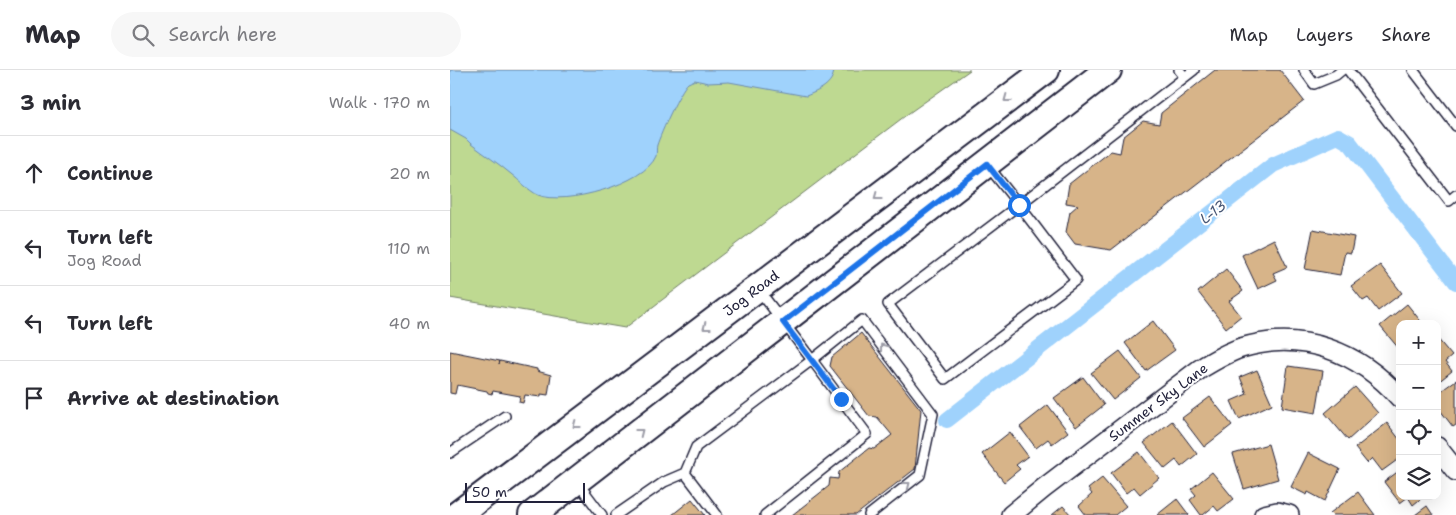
<!DOCTYPE html>
<meta charset="utf-8">
<style>
:root{--surface:#fff;--page:#f7f7f7;--text:#2b2b33;--muted:#7c7c81;--line:#e1e1e2}
body{margin:0;font-family:"Shantell Sans",sans-serif;background:var(--page);color:var(--text)}
.controls{position:absolute;right:15px;bottom:15px;display:grid;overflow:hidden;border-radius:10px;box-shadow:0 5px 20px #0002}
.controls button{width:45px;height:45px;display:grid;place-items:center;padding:0;border:0;border-bottom:1px solid var(--line);background:var(--surface);color:var(--text);font:25px sans-serif}
.scale{position:absolute;left:15px;bottom:12px;width:120px;box-sizing:border-box;padding-left:5px;border:2px solid #22223b;border-top:0;font-size:14px;line-height:18px;white-space:nowrap;color:#22223b;-webkit-text-stroke:4px #fff;paint-order:stroke}
.stop{position:absolute;width:15px;height:15px;margin:-11px;border:4px solid #1a73e8;border-radius:50%;background:#fff}
.stop.end{background:#1a73e8;border-color:#fff;box-shadow:0 1px 5px #0008}
.list{margin:0;padding:0;list-style:none}
h2{display:flex;justify-content:space-between;align-items:center;height:65px;margin:0;padding:0 20px;font-size:21px}
h2 small{font-size:16px;font-weight:400;color:var(--muted)}
.list li{display:grid;grid-template-columns:32px 1fr auto;gap:15px;align-items:center;box-sizing:border-box;height:75px;padding:0 20px;border-top:1px solid var(--line)}
.list b{display:block;font-size:19px;white-space:nowrap}
.list p{margin:0;font-size:16px;white-space:nowrap;color:var(--muted)}
.list em{font-size:16px;font-style:normal;color:var(--muted)}
.icon{flex:none;width:28px;height:28px;fill:none;stroke:currentColor;stroke-width:2;stroke-linecap:round;stroke-linejoin:round}
.map{position:relative;flex:none;width:1006px;height:445px;overflow:hidden}
header{display:flex;align-items:center;gap:30px;box-sizing:border-box;height:70px;padding:0 25px;background:var(--surface);border-bottom:1px solid var(--line)}
header strong{font-size:24px}
nav{display:flex;gap:28px;margin-inline-start:auto;font-size:18px}
.search{width:350px;height:45px;background:var(--page);display:flex;align-items:center;gap:12px;box-sizing:border-box;padding:0 18px;border-radius:28px;color:var(--muted);font-size:19px}
main{display:flex}
aside{flex:1;background:var(--surface)}
.map>svg:first-child{display:block}
</style>
<header>
<strong>Map</strong>
<div class="search"><svg class="icon" aria-label="search" viewBox="0 0 24 24"><circle cx="10" cy="10" r="6"/><path d="M15 15l6 6"/></svg>Search here</div>
<nav><a>Map</a><a>Layers</a><a>Share</a></nav>
</header>
<main>
<aside>
<h2>3 min<small>Walk · 170 m</small></h2>
<ul class="list">
<li><svg class="icon" aria-label="ahead" viewBox="0 0 24 24"><path d="M12 20V5M6 11l6-6 6 6"/></svg><div><b>Continue</b></div><em>20 m</em></li>
<li><svg class="icon" aria-label="left" viewBox="0 0 24 24"><path d="M17 20v-9H6M10 6l-5 5 5 5"/></svg><div><b>Turn left</b><p>Jog Road</p></div><em>110 m</em></li>
<li><svg class="icon" aria-label="left" viewBox="0 0 24 24"><path d="M17 20v-9H6M10 6l-5 5 5 5"/></svg><div><b>Turn left</b></div><em>40 m</em></li>
<li><svg class="icon" aria-label="arrive" viewBox="0 0 24 24"><path d="M6 21V4h12l-3 4 3 4H6"/></svg><div><b>Arrive at destination</b></div></li>
</ul>
</aside>
<div class="map">
<svg width="1006" height="445" viewBox="0 0 1006 445">
<rect width="100%" height="100%" fill="#fff"/>
<filter id="ink" filterUnits="userSpaceOnUse"><feTurbulence type="fractalNoise" baseFrequency=".02" numOctaves="2"/><feDisplacementMap in="SourceGraphic" scale="10" xChannelSelector="R" yChannelSelector="G"/><feConvolveMatrix kernelMatrix="1 2 1 2 8 2 1 2 1" color-interpolation-filters="sRGB"/></filter>
<g filter="url(#ink)">
<path fill="#bed991" stroke="#707e66" d="M0,0H520L459,43L175,258L0,228Z"/>
<path fill="#9fd2fc" stroke="#6d8caf" d="M0,0H384C383,15 368,21 356,26L279,12L258,13L245,10C243,11 240,12 238,13C230,20 211,63 207,75C206,78 207,82 206,86C195,114 114,136 88,125C78,120 70,111 61,104C48,93 34,84 21,74L16,69L0,60Z"/>
<g fill="none" stroke-linecap="round" stroke-linejoin="round">
<path stroke="#9fd2fc" stroke-width="16" d="M497,350L823,95L888,66L900,73L1006,212"/>
</g>
<path fill="#d7b489" stroke="#22223b" d="M765,0H830L854,31L661,180L625,174L616,162L620,142L628,135L616,133L619,114L661,81L670,83L673,67L693,51L709,54L711,43Z
M863,159L904,167L901,183L895,182L890,205L855,199Z
M824,169L837,197L823,203L827,210L808,219L792,185Z
M930,195L952,223L928,241L918,228L913,231L901,216Z
M776,199L793,221L779,231L791,246L776,258L748,222Z
M957,234L973,254H950V280L930,256Z
M703,251L725,280L696,301L675,273Z
M411,263L471,340L465,399L406,445H342L379,416L380,408L388,409L389,402L419,378L424,379L442,365L427,347L419,346L380,296L382,287Z
M987,268L1002,286L995,292L1002,301L987,313Z
M0,281L50,291L49,294L50,291L87,299V301L101,305L98,325L91,324V327L75,325L73,333L69,332L70,326L43,321L42,324L38,323L37,321L7,315L5,324L0,323Z
M670,281L691,308L663,330L641,303Z
M838,296L873,301L866,343L832,337Z
M807,300L822,334L789,349L781,331L797,324L790,307Z
M633,307L654,335L626,357L604,328Z
M1006,310V355L1003,357L987,336V324Z
M905,317L928,343L898,370L875,343Z
M760,327L782,355L754,377L732,348Z
M598,335L618,362L602,374L598,369L586,378L570,357Z
M722,351L747,384L731,397L726,390L715,399L694,373Z
M937,353L950,370V388L932,401L922,388L917,393L905,378Z
M560,362L578,386L566,395L570,399L554,412L532,384Z
M818,374L828,409L794,419L783,384Z
M689,382L709,408L690,424L684,417L676,423L661,403Z
M858,383L890,399L875,431L858,422L857,425L841,417Z
M950,400V426H974L963,435L958,427L950,433L934,412Z
M762,402L784,429L768,441L764,436L753,445H751L740,430L746,425L741,419Z
M652,408L676,436L665,445H636L629,436L642,424L638,419Z
M908,422L925,445H882L880,443Z
M242,429L255,445H222Z
M727,429L739,445H707Z
M613,436L621,445H602Z
M977,436L983,445H965Z"/>
<g fill="none" stroke-linecap="round" stroke-linejoin="round">
<defs>
<path id="service" d="M729,0L735,7L744,0
M854,0L864,14L886,5L892,0
M898,0L999,131L1006,125
M963,0L1006,56
M538,96L569,135L735,7
M569,135L626,210L495,309L438,234Z
M0,383L55,346
M128,413L152,445
M166,445L214,412L235,403
M267,445L235,403L246,377L362,290L308,219
M315,445L417,364L362,290L412,250L483,344L470,405L419,445"/>
<path id="minor" d="M987,377L1006,401
M561,445L594,418L750,299C763,291 776,283 791,278C852,259 909,282 950,328
M814,445L827,442L839,445"/>
<path id="secondary" d="M7,445L596,0
M82,445L658,0"/>
</defs>
<use href="#service" stroke="#22223b" stroke-width="12"/>
<use href="#minor" stroke="#22223b" stroke-width="22"/>
<use href="#secondary" stroke="#22223b" stroke-width="30"/>
<use href="#service" stroke="#fff" stroke-width="9"/>
<use href="#minor" stroke="#fff" stroke-width="19"/>
<use href="#secondary" stroke="#fff" stroke-width="26"/>
</g>
<defs><path id="oneway-chevron" d="M-2-3.5L2.5 0L-2 3.5" fill="none" stroke-width="1.6" stroke-linecap="round" stroke-linejoin="round" transform="scale(1.25)"/></defs>
<g stroke="#9c9ca7">
<use href="#oneway-chevron" transform="translate(557 29) rotate(143)"/>
<use href="#oneway-chevron" transform="translate(427 127) rotate(143)"/>
<use href="#oneway-chevron" transform="translate(256 257) rotate(143)"/>
<use href="#oneway-chevron" transform="translate(433 277) rotate(-127)"/>
<use href="#oneway-chevron" transform="translate(126 355) rotate(143)"/>
<use href="#oneway-chevron" transform="translate(190 362) rotate(-38)"/>
<use href="#oneway-chevron" transform="translate(457 415) rotate(-38)"/>
</g>
</g>
<g fill="none" stroke-linecap="round" stroke-linejoin="round" filter="url(#ink)">
<path stroke="#1a73e8" stroke-width="6" d="M391,329L333,252L537,94L569,135"/>
</g>
<g text-anchor="middle" stroke-width="4" stroke-linejoin="round" paint-order="stroke">
<g font-size="14" fill="#22223b" stroke="#fff">
<text transform="translate(301 223) rotate(-37)" y="5">Jog Road</text>
<text transform="translate(708 332) rotate(-37)" y="5">Summer Sky Lane</text>
</g>
<g font-size="15" font-style="italic" fill="#485775" stroke="#fff">
<text transform="translate(763 142) rotate(-38)" y="5">L-13</text>
</g>
</g>
</svg>
<div class="controls">
<button>+</button>
<button>−</button>
<button><svg class="icon" aria-label="locate" viewBox="0 0 24 24"><circle cx="12" cy="12" r="6"/><path d="M12 2v4M12 18v4M2 12h4M18 12h4"/></svg></button>
<button><svg class="icon" aria-label="layers" viewBox="0 0 24 24"><path d="M12 4l9 5-9 5-9-5zM3 14l9 5 9-5"/></svg></button>
</div>
<div class="scale">50 m</div>
<div class="stop" style="left:569px;top:135px"></div>
<div class="stop end" style="left:391px;top:329px"></div>
</div>
</main>
